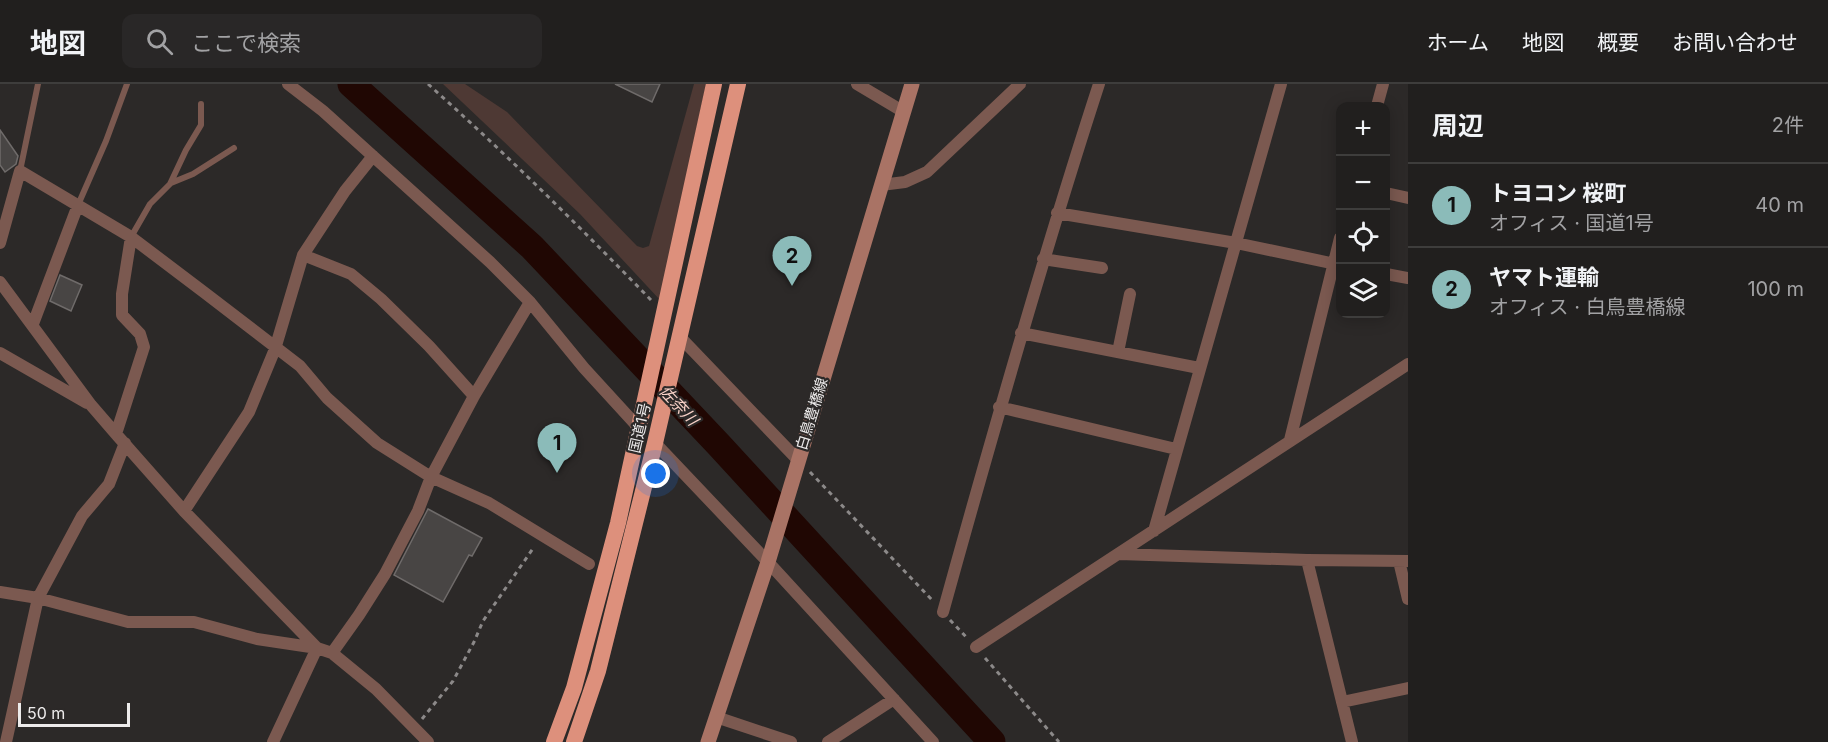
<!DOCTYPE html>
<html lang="ja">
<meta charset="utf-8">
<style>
:root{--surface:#211f1e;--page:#292727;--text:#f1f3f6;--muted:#a2a2a4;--line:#3e3d3c;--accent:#8bbbb9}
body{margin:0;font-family:Inter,"Noto Sans JP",sans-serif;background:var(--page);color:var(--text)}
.controls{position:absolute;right:18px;top:18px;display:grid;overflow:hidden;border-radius:12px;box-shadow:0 3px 15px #0003}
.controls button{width:54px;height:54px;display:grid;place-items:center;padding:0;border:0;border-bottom:2px solid var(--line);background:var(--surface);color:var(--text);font:30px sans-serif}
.scale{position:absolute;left:18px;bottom:15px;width:112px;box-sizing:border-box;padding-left:6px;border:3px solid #edebeb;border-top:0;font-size:16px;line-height:21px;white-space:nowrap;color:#edebeb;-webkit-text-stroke:4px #2c2928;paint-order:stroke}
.you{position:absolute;left:656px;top:390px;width:21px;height:21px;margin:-15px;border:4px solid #fff;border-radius:50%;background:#1a73e8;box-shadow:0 0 0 9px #1a73e833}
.badge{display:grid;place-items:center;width:39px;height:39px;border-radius:50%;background:var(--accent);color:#111;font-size:20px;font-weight:700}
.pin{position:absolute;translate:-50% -50px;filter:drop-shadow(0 2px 3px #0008)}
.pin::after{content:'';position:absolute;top:32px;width:21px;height:18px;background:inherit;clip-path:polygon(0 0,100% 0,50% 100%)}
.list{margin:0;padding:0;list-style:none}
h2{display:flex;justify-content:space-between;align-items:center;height:78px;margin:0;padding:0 24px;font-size:26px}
h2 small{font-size:20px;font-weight:400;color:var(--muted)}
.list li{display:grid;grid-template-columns:39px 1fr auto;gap:18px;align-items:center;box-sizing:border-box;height:84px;padding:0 24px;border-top:2px solid var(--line)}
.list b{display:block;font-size:22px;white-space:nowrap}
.list p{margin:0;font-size:20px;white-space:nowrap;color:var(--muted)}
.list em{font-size:20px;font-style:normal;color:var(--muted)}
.icon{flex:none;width:33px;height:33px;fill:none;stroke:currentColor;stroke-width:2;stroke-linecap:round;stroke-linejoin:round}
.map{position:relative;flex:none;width:1408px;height:658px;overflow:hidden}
header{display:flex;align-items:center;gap:36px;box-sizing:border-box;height:84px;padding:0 30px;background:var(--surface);border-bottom:2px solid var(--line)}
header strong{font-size:28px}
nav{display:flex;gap:33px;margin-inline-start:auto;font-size:21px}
.search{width:420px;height:54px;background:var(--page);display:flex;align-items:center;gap:15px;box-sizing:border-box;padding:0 21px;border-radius:12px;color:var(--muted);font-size:22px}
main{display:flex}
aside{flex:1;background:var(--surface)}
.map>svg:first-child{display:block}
</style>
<header>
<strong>地図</strong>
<div class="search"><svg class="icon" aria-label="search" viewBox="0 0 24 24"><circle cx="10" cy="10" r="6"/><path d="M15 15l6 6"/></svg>ここで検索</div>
<nav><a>ホーム</a><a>地図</a><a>概要</a><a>お問い合わせ</a></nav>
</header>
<main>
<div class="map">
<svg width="1408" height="658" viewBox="0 0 1408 658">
<rect width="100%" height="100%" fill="#2c2928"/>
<path fill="#4e3934" d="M443,0H465L507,28L637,162L643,164L649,162L694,0H706L660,216L580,130Z"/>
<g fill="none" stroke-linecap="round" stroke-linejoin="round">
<path stroke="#200703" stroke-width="27" d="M351,0L532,163L719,361L992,658"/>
</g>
<path fill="#484544" stroke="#6f6b6a" stroke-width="1.5" d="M615,0H660L652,18Z
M0,46L18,72L16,80L5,88L0,81Z
M60,191L82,201L71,227L50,217Z
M428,425L482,454L472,472L469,471L443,518L394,491Z"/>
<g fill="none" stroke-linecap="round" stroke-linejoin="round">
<path stroke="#8c8989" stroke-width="3" stroke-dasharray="4.5 4.5" stroke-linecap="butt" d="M428,0C505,69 579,142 651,216
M810,388L934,518
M950,536L968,555
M985,574L1059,658
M422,635L453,597L474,558L483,537L534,463"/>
<path stroke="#7b5950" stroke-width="6" d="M20,87L38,0
M171,99L193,90L234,64
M78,121L106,57L127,0
M131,153L150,120L170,100L186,66L201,41V20"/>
<path stroke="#7b5950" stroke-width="12" d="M288,0L323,27L490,178L530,218L584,284L638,343
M857,0L904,28
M1377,22L1383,0
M881,101L905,98L927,88L1020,0
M1386,109L1408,114
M1057,129L1236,159L1340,181
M0,159L20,87L131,153L205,209L300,282L327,314L377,359L431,393L489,419L589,480
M303,171L351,190L381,215L429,262L474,312
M1043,175L1102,184
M1386,190L1408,194
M0,198L91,321L116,350L184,427L317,564L332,569L376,605L428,658
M33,240L78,121
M1021,249L1199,284
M679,252L798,376
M1118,268L1130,210
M0,269L87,319
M999,323L1176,365
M116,350L144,263L140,250L122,231V210L131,153
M1290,356L1340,154
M655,359L768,478L933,658
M184,427L249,328L275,265L303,171L345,107L373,72
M1154,447L1281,0
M1119,470L1307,476L1408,477
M1307,476L1352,658
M1399,477L1408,515
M0,508L38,514L128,538H194L257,555L317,564L273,658
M943,528C992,351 1042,175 1099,0
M976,563L1408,280
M332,569L359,531L385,490L418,427L431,393L474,312L530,218
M1342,618L1408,604
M716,633L791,658
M6,658L38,514L82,432L109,400L125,359
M828,658L894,615"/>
<path stroke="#a97365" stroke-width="15" d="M708,658L768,478L912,0"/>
<path stroke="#dd907c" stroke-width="16" d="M554,658L574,604L618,439L714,0
M574,658L598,587L655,359L738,0"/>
</g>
<g text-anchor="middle" stroke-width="4.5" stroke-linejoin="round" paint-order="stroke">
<g font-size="15" fill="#edebeb" stroke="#2c2928">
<text transform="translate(812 330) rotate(-73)" y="5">白鳥豊橋線</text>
<text transform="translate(640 344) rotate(-77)" y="5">国道1号</text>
</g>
<g font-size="16" font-style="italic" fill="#fbd4ca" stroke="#2c2928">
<text transform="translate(679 321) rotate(47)" y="6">佐奈川</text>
</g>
</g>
</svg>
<div class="controls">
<button>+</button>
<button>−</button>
<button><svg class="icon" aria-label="locate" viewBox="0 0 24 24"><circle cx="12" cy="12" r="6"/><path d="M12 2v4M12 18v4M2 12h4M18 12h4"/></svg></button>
<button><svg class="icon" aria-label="layers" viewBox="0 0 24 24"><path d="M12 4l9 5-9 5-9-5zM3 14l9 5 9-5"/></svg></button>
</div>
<div class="scale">50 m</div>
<div class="you"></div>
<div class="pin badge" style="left:557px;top:389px">1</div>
<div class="pin badge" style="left:792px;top:202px">2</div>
</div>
<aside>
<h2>周辺<small>2件</small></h2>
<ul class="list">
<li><span class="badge">1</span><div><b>トヨコン 桜町</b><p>オフィス · 国道1号</p></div><em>40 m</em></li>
<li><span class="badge">2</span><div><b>ヤマト運輸</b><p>オフィス · 白鳥豊橋線</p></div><em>100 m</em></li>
</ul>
</aside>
</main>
